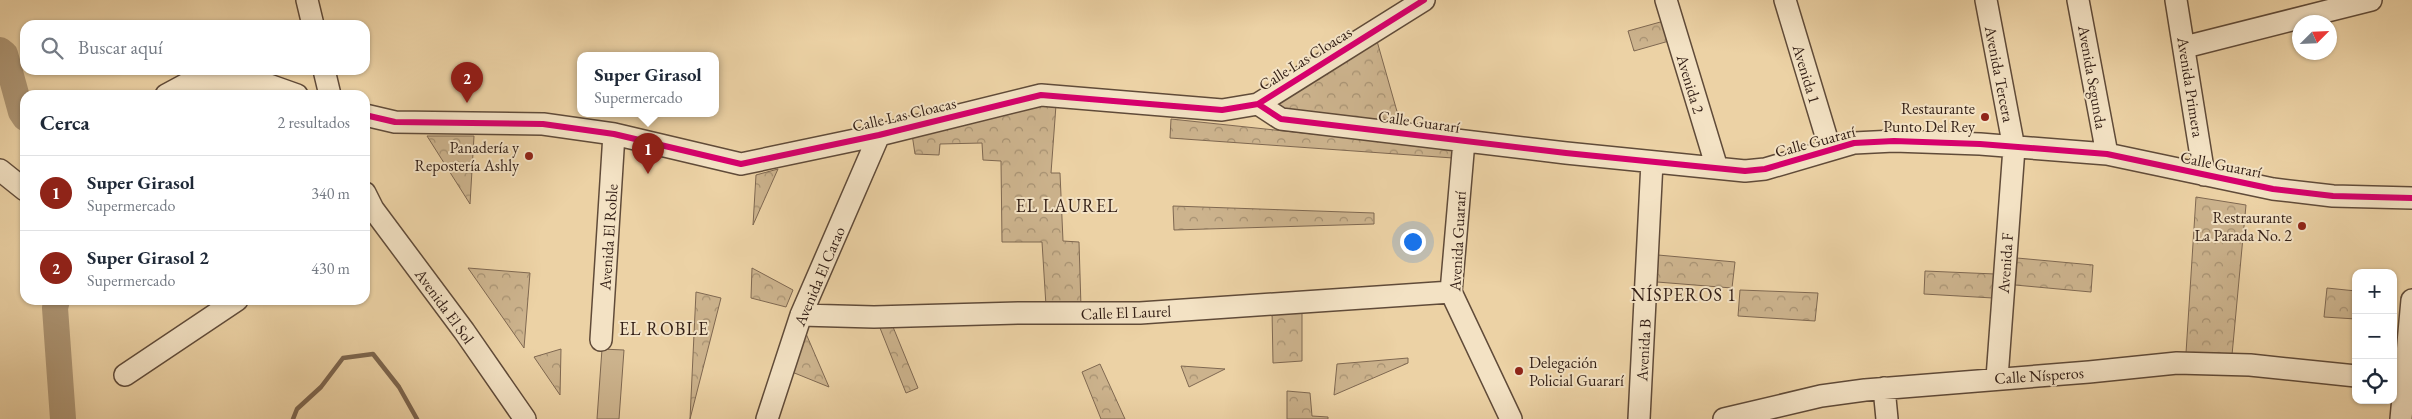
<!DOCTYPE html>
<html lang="es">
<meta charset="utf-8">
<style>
:root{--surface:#fff;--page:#f2f2f3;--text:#1f2937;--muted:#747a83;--line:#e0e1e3;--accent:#8f2418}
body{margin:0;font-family:"EB Garamond",serif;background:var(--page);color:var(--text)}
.controls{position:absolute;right:15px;bottom:15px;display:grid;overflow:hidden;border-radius:10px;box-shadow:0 1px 4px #0004}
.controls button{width:45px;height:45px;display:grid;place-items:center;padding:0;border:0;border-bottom:1px solid var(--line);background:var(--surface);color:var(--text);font:25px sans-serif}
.compass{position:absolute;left:2292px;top:15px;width:45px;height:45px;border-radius:50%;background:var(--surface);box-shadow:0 1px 4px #0004;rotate:66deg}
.you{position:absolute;left:1412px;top:241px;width:18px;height:18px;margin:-12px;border:4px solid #fff;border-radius:50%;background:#1a73e8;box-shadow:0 0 0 8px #1a73e833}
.badge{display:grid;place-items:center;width:32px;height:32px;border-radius:50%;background:var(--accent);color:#fff;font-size:16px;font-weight:700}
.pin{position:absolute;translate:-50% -41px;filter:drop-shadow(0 1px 2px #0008)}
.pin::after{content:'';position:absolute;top:26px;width:18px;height:15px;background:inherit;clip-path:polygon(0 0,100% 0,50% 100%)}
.popup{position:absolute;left:577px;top:52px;width:142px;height:65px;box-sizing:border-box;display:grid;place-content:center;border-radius:10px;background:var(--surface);filter:drop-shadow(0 1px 4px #0005);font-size:16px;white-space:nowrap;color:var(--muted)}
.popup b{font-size:19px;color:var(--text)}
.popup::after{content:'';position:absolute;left:50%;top:100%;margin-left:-10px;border:10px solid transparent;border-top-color:var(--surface)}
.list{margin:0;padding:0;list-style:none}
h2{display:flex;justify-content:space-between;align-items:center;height:65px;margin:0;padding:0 20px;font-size:21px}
h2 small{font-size:16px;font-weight:400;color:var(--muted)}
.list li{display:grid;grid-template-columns:32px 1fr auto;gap:15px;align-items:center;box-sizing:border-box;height:75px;padding:0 20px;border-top:1px solid var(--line)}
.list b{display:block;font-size:19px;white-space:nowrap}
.list p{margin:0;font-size:16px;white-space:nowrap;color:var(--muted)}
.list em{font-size:16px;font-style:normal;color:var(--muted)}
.icon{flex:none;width:28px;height:28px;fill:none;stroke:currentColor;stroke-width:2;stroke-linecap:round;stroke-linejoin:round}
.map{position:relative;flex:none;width:2412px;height:419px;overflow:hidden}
.search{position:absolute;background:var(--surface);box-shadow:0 1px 4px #0004;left:20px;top:20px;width:350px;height:55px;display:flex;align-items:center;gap:12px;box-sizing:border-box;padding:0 18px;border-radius:15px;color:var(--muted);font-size:19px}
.panel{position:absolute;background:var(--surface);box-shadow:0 1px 4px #0004;left:20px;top:90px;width:350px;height:215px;border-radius:15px}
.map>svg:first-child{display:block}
</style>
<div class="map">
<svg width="2412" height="419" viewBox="0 0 2412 419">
<defs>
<pattern id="park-crowns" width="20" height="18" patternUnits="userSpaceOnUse" patternTransform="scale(1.25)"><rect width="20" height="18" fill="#ccb38d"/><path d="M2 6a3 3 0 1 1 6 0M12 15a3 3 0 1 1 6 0" fill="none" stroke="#a69172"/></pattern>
</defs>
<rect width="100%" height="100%" fill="#ecd2a5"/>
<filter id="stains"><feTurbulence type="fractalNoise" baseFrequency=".004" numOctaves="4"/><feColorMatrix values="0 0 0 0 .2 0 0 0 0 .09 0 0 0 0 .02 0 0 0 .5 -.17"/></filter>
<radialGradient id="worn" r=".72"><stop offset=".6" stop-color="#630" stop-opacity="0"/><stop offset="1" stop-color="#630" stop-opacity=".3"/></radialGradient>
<path fill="#ccb38d" stroke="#7f6851" d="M602,349L624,350L619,419H597Z"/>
<path fill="url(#park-crowns)" stroke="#7f6851" d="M1664,21L1669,41L1634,51L1628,31Z
M1377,41L1400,122L1284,113L1275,103Z
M1032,105H1056L1051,173H1060L1063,241L1079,242L1081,307L1046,306L1042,242H1002L1001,161L983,160L982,143L940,144L939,155L915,154L912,134Z
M1171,119L1454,149L1453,158L1170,138Z
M427,136H474L470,204Z
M778,169L753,225L756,175Z
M2196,197L2246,205L2232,355L2186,353Z
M1173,206L1374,213V224L1174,230Z
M1658,255L1735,262L1732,288L1657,282Z
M2017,258L2093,265L2091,292L2015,285Z
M468,268L530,273L524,348Z
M752,268L793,290L786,307L751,298Z
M1925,271L1995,274L1993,298L1924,294Z
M2327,288L2356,291V319L2324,317Z
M1740,290L1818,293L1815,321L1738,316Z
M696,292L721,298L690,419Z
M1302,308V361L1273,363L1272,310Z
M891,322L918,388L906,393L878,323Z
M804,329L829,387L792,372Z
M561,349L560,395L534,357Z
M1408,358V363L1334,395L1337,364Z
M1100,364L1125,419H1101L1082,372Z
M1181,366L1225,369L1189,387Z
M1287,391L1310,393L1312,416L1328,417V419H1287Z"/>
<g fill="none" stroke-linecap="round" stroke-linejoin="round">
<path stroke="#7c654e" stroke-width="4.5" d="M293,419L297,409L321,387L343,358L373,354L399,387L417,419"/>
<path stroke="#ad9574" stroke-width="26" d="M0,50L5,54L21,112L25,118
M57,300L55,308L63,419"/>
<defs>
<path id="minor" d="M307,0L313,25
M1666,0L1717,168
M1785,0L1830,149
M1986,0L2014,148L1997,378
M2078,0L2107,154
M2176,0L2204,175
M2185,47L2371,0
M324,70L330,95
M166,95L192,81L233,80L266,84L297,95
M1258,104L1281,119L1566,153L1745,171L1765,169L1854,143L1894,141L1980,144L2107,154L2273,189L2333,196L2412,198
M365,115L395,122L543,124L614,134L741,164L879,135L1041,95L1222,110L1258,104L1424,0
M1464,141L1451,292L1511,419
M0,170L25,190
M365,193L373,209L464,331L525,419
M801,315L874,317L1019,313H1140L1451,292
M601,340L614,134
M125,375L237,300
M1884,388L1887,419
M767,419L801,315L879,135
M1639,419L1652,162
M1724,419L1821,396L1865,390L2089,372L2177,363L2250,365L2356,376
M2401,419L2412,300"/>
</defs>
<use href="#minor" stroke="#604b39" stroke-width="24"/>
<use href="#minor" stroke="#f3e2c4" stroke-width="21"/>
<defs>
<path id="cycleway" d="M1258,104L1281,119L1566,153L1745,171L1765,169L1854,143L1894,141L1980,144L2107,154L2273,189L2333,196L2412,198
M365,115L395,122L543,124L614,134L741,164L879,135L1041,95L1222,110L1258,104L1424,0"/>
</defs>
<use href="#cycleway" stroke="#f3e2c4" stroke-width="9"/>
<use href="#cycleway" stroke="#d6006c" stroke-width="6"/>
</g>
<g fill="#8f2418" stroke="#f3e2c4" stroke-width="2">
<circle cx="1985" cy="117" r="5"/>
<circle cx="529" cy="156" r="5"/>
<circle cx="2302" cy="226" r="5"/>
<circle cx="1519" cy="371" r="5"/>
</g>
<g text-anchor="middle" stroke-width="4" stroke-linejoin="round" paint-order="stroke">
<g font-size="16" fill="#321e15" stroke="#f3e2c4">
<text transform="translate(1305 58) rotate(-32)" y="6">Calle Las Cloacas</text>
<text transform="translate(1807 74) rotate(73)" y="6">Avenida 1</text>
<text transform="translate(2000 74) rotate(79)" y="6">Avenida Tercera</text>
<text transform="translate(2093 77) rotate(80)" y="6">Avenida Segunda</text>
<text transform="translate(1691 84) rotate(73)" y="6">Avenida 2</text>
<text transform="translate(2191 87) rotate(81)" y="6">Avenida Primera</text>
<text transform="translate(904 114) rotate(-13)" y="6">Calle Las Cloacas</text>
<text transform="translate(1419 121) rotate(8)" y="6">Calle Guararí</text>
<text transform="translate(1815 141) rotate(-15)" y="6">Calle Guararí</text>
<text transform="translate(2221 164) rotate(11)" y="6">Calle Guararí</text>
<text transform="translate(608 237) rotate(-86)" y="6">Avenida El Roble</text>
<text transform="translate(1457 241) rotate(-87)" y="6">Avenida Guararí</text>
<text transform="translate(2005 263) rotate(-86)" y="6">Avenida F</text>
<text transform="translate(819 276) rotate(-67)" y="6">Avenida El Carao</text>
<text transform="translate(445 306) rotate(54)" y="6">Avenida El Sol</text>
<text transform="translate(1126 312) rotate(-2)" y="6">Calle El Laurel</text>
<text transform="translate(1643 350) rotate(-87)" y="6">Avenida B</text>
<text transform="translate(2039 375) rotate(-4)" y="6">Calle Nísperos</text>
</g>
<g font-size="16" fill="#321e15" stroke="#f3e2c4" text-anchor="end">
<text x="1975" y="114">Restaurante<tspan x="1975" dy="18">Punto Del Rey</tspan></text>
<text x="519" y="153">Panadería y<tspan x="519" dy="18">Repostería Ashly</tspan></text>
<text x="2292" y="223">Restraurante<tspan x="2292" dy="18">La Parada No. 2</tspan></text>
<text x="1529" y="368" text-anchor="start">Delegación<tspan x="1529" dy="18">Policial Guararí</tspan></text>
</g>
<g font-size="18" letter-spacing="1" fill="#321e15" stroke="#f3e2c4">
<text x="1067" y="212">EL LAUREL</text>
<text x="1684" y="301">NÍSPEROS 1</text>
<text x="664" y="335">EL ROBLE</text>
</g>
</g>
<rect width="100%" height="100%" filter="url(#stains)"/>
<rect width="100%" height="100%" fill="url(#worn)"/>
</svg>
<div class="controls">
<button>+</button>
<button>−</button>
<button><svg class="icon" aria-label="locate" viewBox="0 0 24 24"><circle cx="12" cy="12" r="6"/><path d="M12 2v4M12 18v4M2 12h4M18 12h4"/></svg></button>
</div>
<svg class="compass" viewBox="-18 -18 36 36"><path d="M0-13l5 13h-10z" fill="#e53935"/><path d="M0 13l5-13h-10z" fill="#747a83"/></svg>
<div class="you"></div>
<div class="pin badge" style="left:648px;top:174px">1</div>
<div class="popup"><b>Super Girasol</b>Supermercado</div>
<div class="pin badge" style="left:467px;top:103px">2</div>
<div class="search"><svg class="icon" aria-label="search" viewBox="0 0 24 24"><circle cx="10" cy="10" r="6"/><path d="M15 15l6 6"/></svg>Buscar aquí</div>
<section class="panel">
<h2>Cerca<small>2 resultados</small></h2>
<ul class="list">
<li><span class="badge">1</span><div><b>Super Girasol</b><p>Supermercado</p></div><em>340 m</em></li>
<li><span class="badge">2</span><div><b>Super Girasol 2</b><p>Supermercado</p></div><em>430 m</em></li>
</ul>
</section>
</div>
